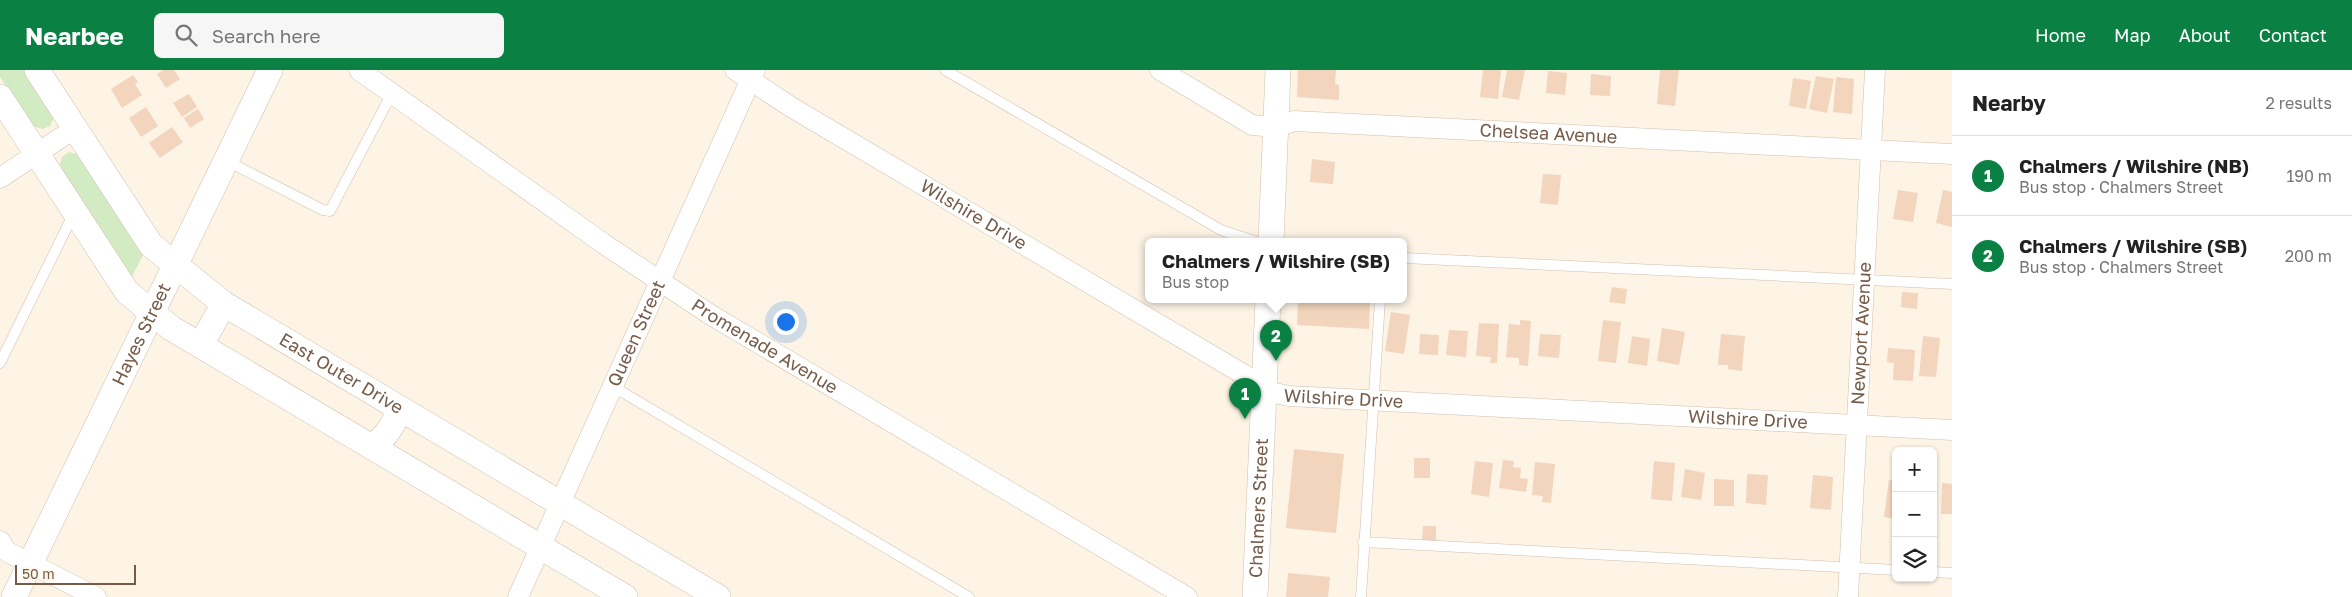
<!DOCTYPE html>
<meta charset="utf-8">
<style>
:root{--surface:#fff;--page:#f6f6f6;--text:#222;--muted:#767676;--line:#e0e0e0;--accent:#0b8043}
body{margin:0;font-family:"Golos Text",sans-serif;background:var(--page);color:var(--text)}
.controls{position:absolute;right:15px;bottom:15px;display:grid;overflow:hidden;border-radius:8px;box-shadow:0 1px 4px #0004}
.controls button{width:45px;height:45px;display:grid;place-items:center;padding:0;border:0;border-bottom:1px solid var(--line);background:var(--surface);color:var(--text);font:25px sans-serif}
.scale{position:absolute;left:15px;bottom:12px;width:121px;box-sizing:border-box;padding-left:5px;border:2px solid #765b49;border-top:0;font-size:14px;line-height:18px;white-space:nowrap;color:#765b49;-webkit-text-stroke:4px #fff8ec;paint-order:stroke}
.you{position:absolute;left:785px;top:251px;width:18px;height:18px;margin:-12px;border:4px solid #fff;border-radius:50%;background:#1a73e8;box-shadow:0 0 0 8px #1a73e833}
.badge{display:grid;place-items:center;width:32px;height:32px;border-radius:50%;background:var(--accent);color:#fff;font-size:16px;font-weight:700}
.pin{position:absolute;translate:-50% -41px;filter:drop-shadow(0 1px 2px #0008)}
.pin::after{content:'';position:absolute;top:26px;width:18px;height:15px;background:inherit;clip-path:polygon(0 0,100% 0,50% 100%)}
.popup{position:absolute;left:1145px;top:168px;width:262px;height:65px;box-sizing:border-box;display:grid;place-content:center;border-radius:8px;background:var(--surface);filter:drop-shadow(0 1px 4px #0005);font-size:16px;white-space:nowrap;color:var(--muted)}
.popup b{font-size:19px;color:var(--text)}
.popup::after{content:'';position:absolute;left:50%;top:100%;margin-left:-10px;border:10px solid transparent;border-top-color:var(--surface)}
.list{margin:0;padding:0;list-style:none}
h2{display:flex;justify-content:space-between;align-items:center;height:65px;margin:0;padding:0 20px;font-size:21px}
h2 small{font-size:16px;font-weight:400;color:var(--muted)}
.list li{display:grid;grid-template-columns:32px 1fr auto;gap:15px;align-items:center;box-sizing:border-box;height:80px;padding:0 20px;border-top:1px solid var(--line)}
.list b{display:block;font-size:19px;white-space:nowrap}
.list p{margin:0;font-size:16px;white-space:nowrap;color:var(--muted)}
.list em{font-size:16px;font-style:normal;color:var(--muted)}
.icon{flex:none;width:28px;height:28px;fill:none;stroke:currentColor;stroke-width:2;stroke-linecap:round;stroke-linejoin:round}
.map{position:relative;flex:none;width:1952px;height:527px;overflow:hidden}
header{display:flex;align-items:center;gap:30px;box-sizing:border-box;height:70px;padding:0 25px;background:var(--accent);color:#fff}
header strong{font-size:24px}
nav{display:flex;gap:28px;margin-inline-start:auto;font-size:18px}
.search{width:350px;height:45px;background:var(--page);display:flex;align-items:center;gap:12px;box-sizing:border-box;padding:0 18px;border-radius:8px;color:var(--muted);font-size:19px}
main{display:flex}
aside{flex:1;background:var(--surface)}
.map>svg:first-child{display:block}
</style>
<header>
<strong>Nearbee</strong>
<div class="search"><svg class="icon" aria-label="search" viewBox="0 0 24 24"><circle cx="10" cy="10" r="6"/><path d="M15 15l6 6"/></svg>Search here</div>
<nav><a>Home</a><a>Map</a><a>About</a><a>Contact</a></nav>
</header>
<main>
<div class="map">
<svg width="1952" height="527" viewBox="0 0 1952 527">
<rect width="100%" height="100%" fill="#fdf4e5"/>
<path fill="#d2ebc3" d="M0,0H26L54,47L50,56L43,59L32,56L0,7Z
M69,82L80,85L144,183L131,209L59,97L62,87Z"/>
<path fill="#f3d4bc" d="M163,0H174L180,9L166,18L157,4Z
M1298,0H1336L1335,14L1339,15V30L1297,27Z
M1483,0H1501L1498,29L1480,27Z
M1507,0H1525L1519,30L1502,27Z
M1660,0H1679L1675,36L1657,34Z
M1548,1L1567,3L1565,25L1546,23Z
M1591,4L1611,6L1610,26L1590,25Z
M133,5L138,12L135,14L142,25L122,38L111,19Z
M1816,6L1834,9L1827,43L1809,39Z
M1836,7L1854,9L1852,44L1833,42Z
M1793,8L1811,11L1806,39L1789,36Z
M189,24L197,37L182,47L173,33Z
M146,37L158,56L141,67L129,48Z
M198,39L204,49L190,58L184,48Z
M172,57L183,72L160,88L149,73Z
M1312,89L1335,92L1333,114L1310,112Z
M1543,104L1561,105L1558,135L1540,133Z
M1898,120L1918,123L1913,152L1893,149Z
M1943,120L1952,122V157L1936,153Z
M1612,217L1627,219L1625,234L1609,232Z
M1902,222L1918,223L1917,239L1901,237Z
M1298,230H1370L1369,259L1297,255Z
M1391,242L1410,245L1404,284L1385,281Z
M1520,250L1531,251L1528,296L1519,295V288L1506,287L1509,254L1520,255Z
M1603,250L1621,252L1616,293L1598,291Z
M1479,253L1499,254L1497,293H1490L1491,287L1476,286Z
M1662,258L1685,262L1679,295L1657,291Z
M1449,260L1468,261L1466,287L1446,285Z
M1420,264L1439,265L1438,285L1419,284Z
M1540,264L1561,265L1559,288L1538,286Z
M1721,264L1745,266L1742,301L1728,299V295H1718Z
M1632,266L1650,269L1647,296L1628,293Z
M1923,266L1940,268L1936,307L1919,306Z
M1888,278L1915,280L1913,311L1893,310L1894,293L1887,292Z
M1294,379L1344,384L1336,463L1286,458Z
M1414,388H1430V408H1414Z
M1503,390L1514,391L1513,397L1521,398L1520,408L1528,409L1526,422L1499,418Z
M1475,391L1493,393L1489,427L1471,424Z
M1654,391L1675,393L1672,431L1651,429Z
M1535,392L1555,394L1551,433L1542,432L1543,426L1532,425Z
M1685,399L1705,403L1701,430L1681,427Z
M1747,404L1768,405L1766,435L1746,433Z
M1813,405L1833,407L1831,440L1810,438Z
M1714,409L1734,410V436H1714Z
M1889,410L1896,411V449L1884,447Z
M1942,413L1952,414V444H1941Z
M1423,456H1436V472L1422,471Z
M1288,503L1330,507L1328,527H1286Z"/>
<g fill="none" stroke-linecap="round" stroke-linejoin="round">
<defs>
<path id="service" d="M945,0L1221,160L1257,172
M227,91L323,140L330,141L392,23
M1404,188L1952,214
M0,293L74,143
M612,316L969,527
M1363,472L1896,500
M1933,502L1952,503
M1361,527L1380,230"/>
<g id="minor">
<path id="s1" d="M359,0L604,174L711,245L1187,527"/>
<path id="s2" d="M735,0L791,37L1243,304L1265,321L1289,326L1952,360"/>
<path id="s3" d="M1160,0L1252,55L1276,57L1294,51L1952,84"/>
<path d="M0,108L74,59"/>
<path d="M0,471L6,481L96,527"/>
<path id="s4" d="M518,527L755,0"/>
<path id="s5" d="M1848,527L1875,0"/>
</g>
<g id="tertiary">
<path id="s6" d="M37,0L151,175L224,234L718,527"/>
<path d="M0,27L127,222L171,258L625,527"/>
<path d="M1271,172L1278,0"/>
<path d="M201,274L224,234"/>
<path d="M373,376C385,367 390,360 397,346L394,336"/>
<path id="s7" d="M14,527L270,0"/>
<path id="s8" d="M1255,527L1268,230"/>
</g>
</defs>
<use href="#service" stroke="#d1bfad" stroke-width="11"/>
<use href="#minor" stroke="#d1bfad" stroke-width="21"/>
<use href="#tertiary" stroke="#d1bfad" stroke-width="26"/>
<use href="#service" stroke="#fff" stroke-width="10"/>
<use href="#minor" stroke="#fff" stroke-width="20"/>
<use href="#tertiary" stroke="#fff" stroke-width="25"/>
</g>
<g text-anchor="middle" stroke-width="4.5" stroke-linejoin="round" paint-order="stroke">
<g font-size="18" fill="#765b49" stroke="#fff8ec">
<text dy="6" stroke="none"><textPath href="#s3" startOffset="405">Chelsea Avenue</textPath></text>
<text dy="6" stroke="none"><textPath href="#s2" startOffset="279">Wilshire Drive</textPath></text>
<text dy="6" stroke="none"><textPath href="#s7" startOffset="292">Hayes Street</textPath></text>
<text dy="6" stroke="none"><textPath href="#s4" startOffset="289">Queen Street</textPath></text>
<text dy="6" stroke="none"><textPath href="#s5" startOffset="264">Newport Avenue</textPath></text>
<text dy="6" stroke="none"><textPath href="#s1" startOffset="491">Promenade Avenue</textPath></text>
<text dy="6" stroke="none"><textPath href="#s6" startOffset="439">East Outer Drive</textPath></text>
<text dy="6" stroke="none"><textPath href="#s2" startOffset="699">Wilshire Drive</textPath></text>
<text dy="6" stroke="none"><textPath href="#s2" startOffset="1104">Wilshire Drive</textPath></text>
<text dy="6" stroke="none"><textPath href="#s8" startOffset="89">Chalmers Street</textPath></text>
</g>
</g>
</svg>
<div class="controls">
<button>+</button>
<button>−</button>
<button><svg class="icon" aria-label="layers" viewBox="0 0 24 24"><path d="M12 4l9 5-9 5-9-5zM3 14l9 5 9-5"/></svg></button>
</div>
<div class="scale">50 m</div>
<div class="you"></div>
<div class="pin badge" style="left:1245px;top:349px">1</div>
<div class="pin badge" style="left:1276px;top:291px">2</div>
<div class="popup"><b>Chalmers / Wilshire (SB)</b>Bus stop</div>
</div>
<aside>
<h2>Nearby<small>2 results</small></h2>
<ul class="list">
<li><span class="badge">1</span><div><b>Chalmers / Wilshire (NB)</b><p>Bus stop · Chalmers Street</p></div><em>190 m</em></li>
<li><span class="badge">2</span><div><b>Chalmers / Wilshire (SB)</b><p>Bus stop · Chalmers Street</p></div><em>200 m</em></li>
</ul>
</aside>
</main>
